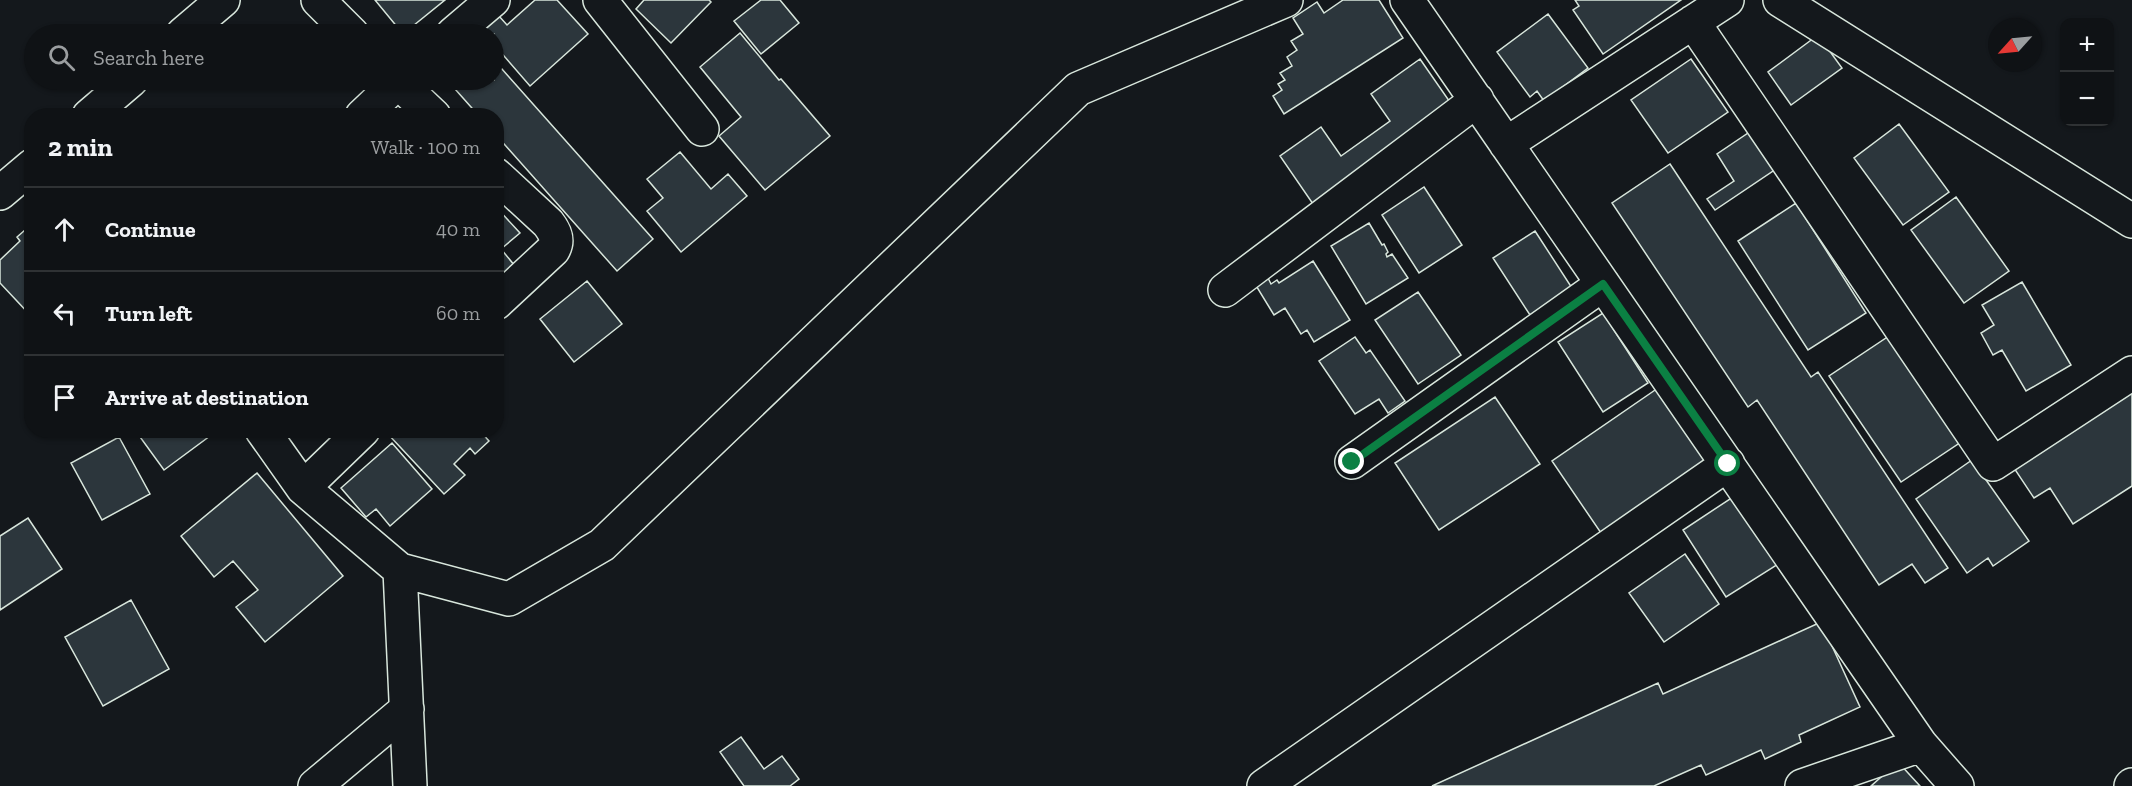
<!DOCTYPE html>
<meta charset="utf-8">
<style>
:root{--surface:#0f1215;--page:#181b1e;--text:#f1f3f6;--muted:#9b9ea0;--line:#2f3234}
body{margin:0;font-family:"Zilla Slab",serif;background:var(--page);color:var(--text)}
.controls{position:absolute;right:18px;top:18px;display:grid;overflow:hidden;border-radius:12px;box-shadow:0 2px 4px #0004}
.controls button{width:54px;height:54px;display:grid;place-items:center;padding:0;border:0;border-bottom:2px solid var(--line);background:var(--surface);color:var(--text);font:30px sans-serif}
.compass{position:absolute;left:1988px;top:18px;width:54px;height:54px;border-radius:50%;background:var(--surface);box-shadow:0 2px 4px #0004;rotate:243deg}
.stop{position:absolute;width:18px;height:18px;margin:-14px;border:4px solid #0b8043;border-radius:50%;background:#fff}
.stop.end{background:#0b8043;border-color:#fff;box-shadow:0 2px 6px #0008}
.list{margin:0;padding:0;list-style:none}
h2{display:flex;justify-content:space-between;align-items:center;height:78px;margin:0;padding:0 24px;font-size:26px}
h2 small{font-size:20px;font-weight:400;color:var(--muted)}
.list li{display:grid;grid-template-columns:39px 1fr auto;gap:18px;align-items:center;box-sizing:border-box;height:84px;padding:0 24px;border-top:2px solid var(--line)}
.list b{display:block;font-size:22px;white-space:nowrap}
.list em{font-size:20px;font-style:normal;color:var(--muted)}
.icon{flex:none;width:33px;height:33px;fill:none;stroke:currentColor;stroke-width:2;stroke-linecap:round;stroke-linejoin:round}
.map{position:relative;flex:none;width:2132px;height:786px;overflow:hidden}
.search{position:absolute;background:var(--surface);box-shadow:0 2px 4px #0004;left:24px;top:24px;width:480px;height:66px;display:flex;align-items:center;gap:15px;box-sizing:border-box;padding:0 21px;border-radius:33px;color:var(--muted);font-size:22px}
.panel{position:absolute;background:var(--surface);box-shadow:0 2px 4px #0004;left:24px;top:108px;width:480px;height:330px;border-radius:24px}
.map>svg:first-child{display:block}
</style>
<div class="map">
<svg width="2132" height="786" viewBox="0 0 2132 786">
<rect width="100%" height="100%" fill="#14181c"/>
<path fill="#2c363c" stroke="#d8e6dc" stroke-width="1.5" d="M375,0H445L403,34Z
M535,0H557L588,34L530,86L498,49L494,53V34H478L499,16L507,25Z
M644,0H709L711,2L671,43L636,9Z
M761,0H780L799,23L761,54L734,21Z
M1343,0H1379L1403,38L1284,114L1273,96L1282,90L1278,84L1285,80L1280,73L1292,66L1287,57L1297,50L1291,41L1303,34L1293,18L1317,2L1324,13Z
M1575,0H1681L1603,54L1573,10L1579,6Z
M1548,14L1588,68L1544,101L1537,91L1530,97L1497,52Z
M740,33L779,80L781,79L830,136L765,190L719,136L741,117L700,67Z
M1818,35L1842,68L1791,105L1768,72Z
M1420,59L1452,105L1313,204L1280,156L1321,127L1341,156L1390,121L1371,94Z
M1691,59L1728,112L1668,153L1631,100Z
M494,60L653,239L617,271L496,135V116H479L447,80H494Z
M1899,124L1949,192L1903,225L1854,158Z
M1757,127L1782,165L1715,210L1707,199L1734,181L1717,154Z
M680,152L711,189L728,174L747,196L681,252L647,211L663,198L647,179Z
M1670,164L1811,377L1818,372L1948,568L1925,583L1912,564L1879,585L1757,400L1748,407L1612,203Z
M1424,187L1462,245L1419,273L1382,215Z
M1956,197L2009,271L1964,303L1911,230Z
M1796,203L1866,313L1808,350L1738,241Z
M496,207L520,233L501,249L515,266L496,283Z
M1369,223L1382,245L1384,244L1388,252L1386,254L1387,257L1392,254L1408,278L1366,304L1331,246Z
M32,224V317L0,283V260L20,241L17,237Z
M1535,231L1572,288L1530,315L1493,258Z
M1313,261L1350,320L1314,342L1307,330L1301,334L1285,308L1274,315L1255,284L1267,276L1271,284L1277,280L1279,283Z
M587,281L622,324L574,362L540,319Z
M2022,282L2071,365L2026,391L2002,350L1993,355L1981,333L1994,325L1982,305Z
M1418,292L1461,355L1418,384L1375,320Z
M1603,313L1648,383L1603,412L1558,342Z
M1889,336L1961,442L1901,482L1829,376Z
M1355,337L1366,353L1370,350L1405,401L1388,413L1379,399L1355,414L1319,361Z
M2132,380V486L2073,524L2050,488L2034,498L2008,459Z
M1661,386L1710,457L1601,533L1552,461Z
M1495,397L1540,464L1439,530L1395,463Z
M135,430H218L164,470Z
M390,430H479L489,441L475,454L470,448L454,464L465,475L444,494L387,433Z
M119,437L150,494L102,520L71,463Z
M392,443L432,489L390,526L376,509L366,517L341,488Z
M1972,460L2029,541L1993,566L1988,558L1967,573L1916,499Z
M257,473L343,576L265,642L236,607L258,590L233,561L214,577L181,536Z
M1739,493L1783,561L1726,597L1683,530Z
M28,518L62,569L0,610V536Z
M1685,554L1719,604L1664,642L1629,593Z
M131,600L169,669L103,706L65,637Z
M1821,622L1860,707L1799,735L1801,742L1765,759L1761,750L1706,775L1701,765L1654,786H1432L1658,683L1663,694Z
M741,737L764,769L782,756L799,779L790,786H744L720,752Z
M1898,762L1920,786H1871Z"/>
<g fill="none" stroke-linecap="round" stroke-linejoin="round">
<defs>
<path id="minor" d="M318,0L352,34
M600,0L702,129
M1407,0L1921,745L1957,786
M1780,0L2132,221
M1693,22L1993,464L2132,373
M183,34L223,0
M453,34L493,0
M396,80L434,116
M89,116L131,80
M362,116L400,80
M1506,144L1727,0
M496,175L548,223C555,232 559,240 553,250L496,303
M0,193L32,166
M1225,290L1477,100
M262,430L303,488L400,570L509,599L602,545L1078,89L1286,0
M1352,462L1603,284
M303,488L363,430
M400,570L410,786
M315,786L407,709
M1264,786L1728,464
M1802,786L1921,745"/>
<path id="tertiary" d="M2131,786L2132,785"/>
</defs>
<use href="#minor" stroke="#d8e6dc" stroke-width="36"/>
<use href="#tertiary" stroke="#d8e6dc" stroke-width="36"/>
<use href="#minor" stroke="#14181c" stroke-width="33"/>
<use href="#tertiary" stroke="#14181c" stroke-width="33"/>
</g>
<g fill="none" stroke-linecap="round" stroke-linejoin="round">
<path stroke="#0b8043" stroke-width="8" d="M1352,462L1603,284L1728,464"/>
</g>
</svg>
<div class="controls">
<button>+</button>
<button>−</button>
</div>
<svg class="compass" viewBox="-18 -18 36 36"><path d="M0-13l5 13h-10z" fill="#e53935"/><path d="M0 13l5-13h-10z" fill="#9b9ea0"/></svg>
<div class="stop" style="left:1728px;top:464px"></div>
<div class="stop end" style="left:1352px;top:462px"></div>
<div class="search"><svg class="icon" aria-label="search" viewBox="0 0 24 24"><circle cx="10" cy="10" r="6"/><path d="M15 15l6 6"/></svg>Search here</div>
<section class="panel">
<h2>2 min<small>Walk · 100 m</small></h2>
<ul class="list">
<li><svg class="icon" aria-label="ahead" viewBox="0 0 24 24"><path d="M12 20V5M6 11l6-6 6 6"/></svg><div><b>Continue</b></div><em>40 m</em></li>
<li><svg class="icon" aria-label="left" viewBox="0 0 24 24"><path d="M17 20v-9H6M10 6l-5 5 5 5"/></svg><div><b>Turn left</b></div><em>60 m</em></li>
<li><svg class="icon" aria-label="arrive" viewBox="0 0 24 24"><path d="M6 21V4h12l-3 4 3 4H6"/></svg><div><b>Arrive at destination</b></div></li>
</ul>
</section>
</div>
